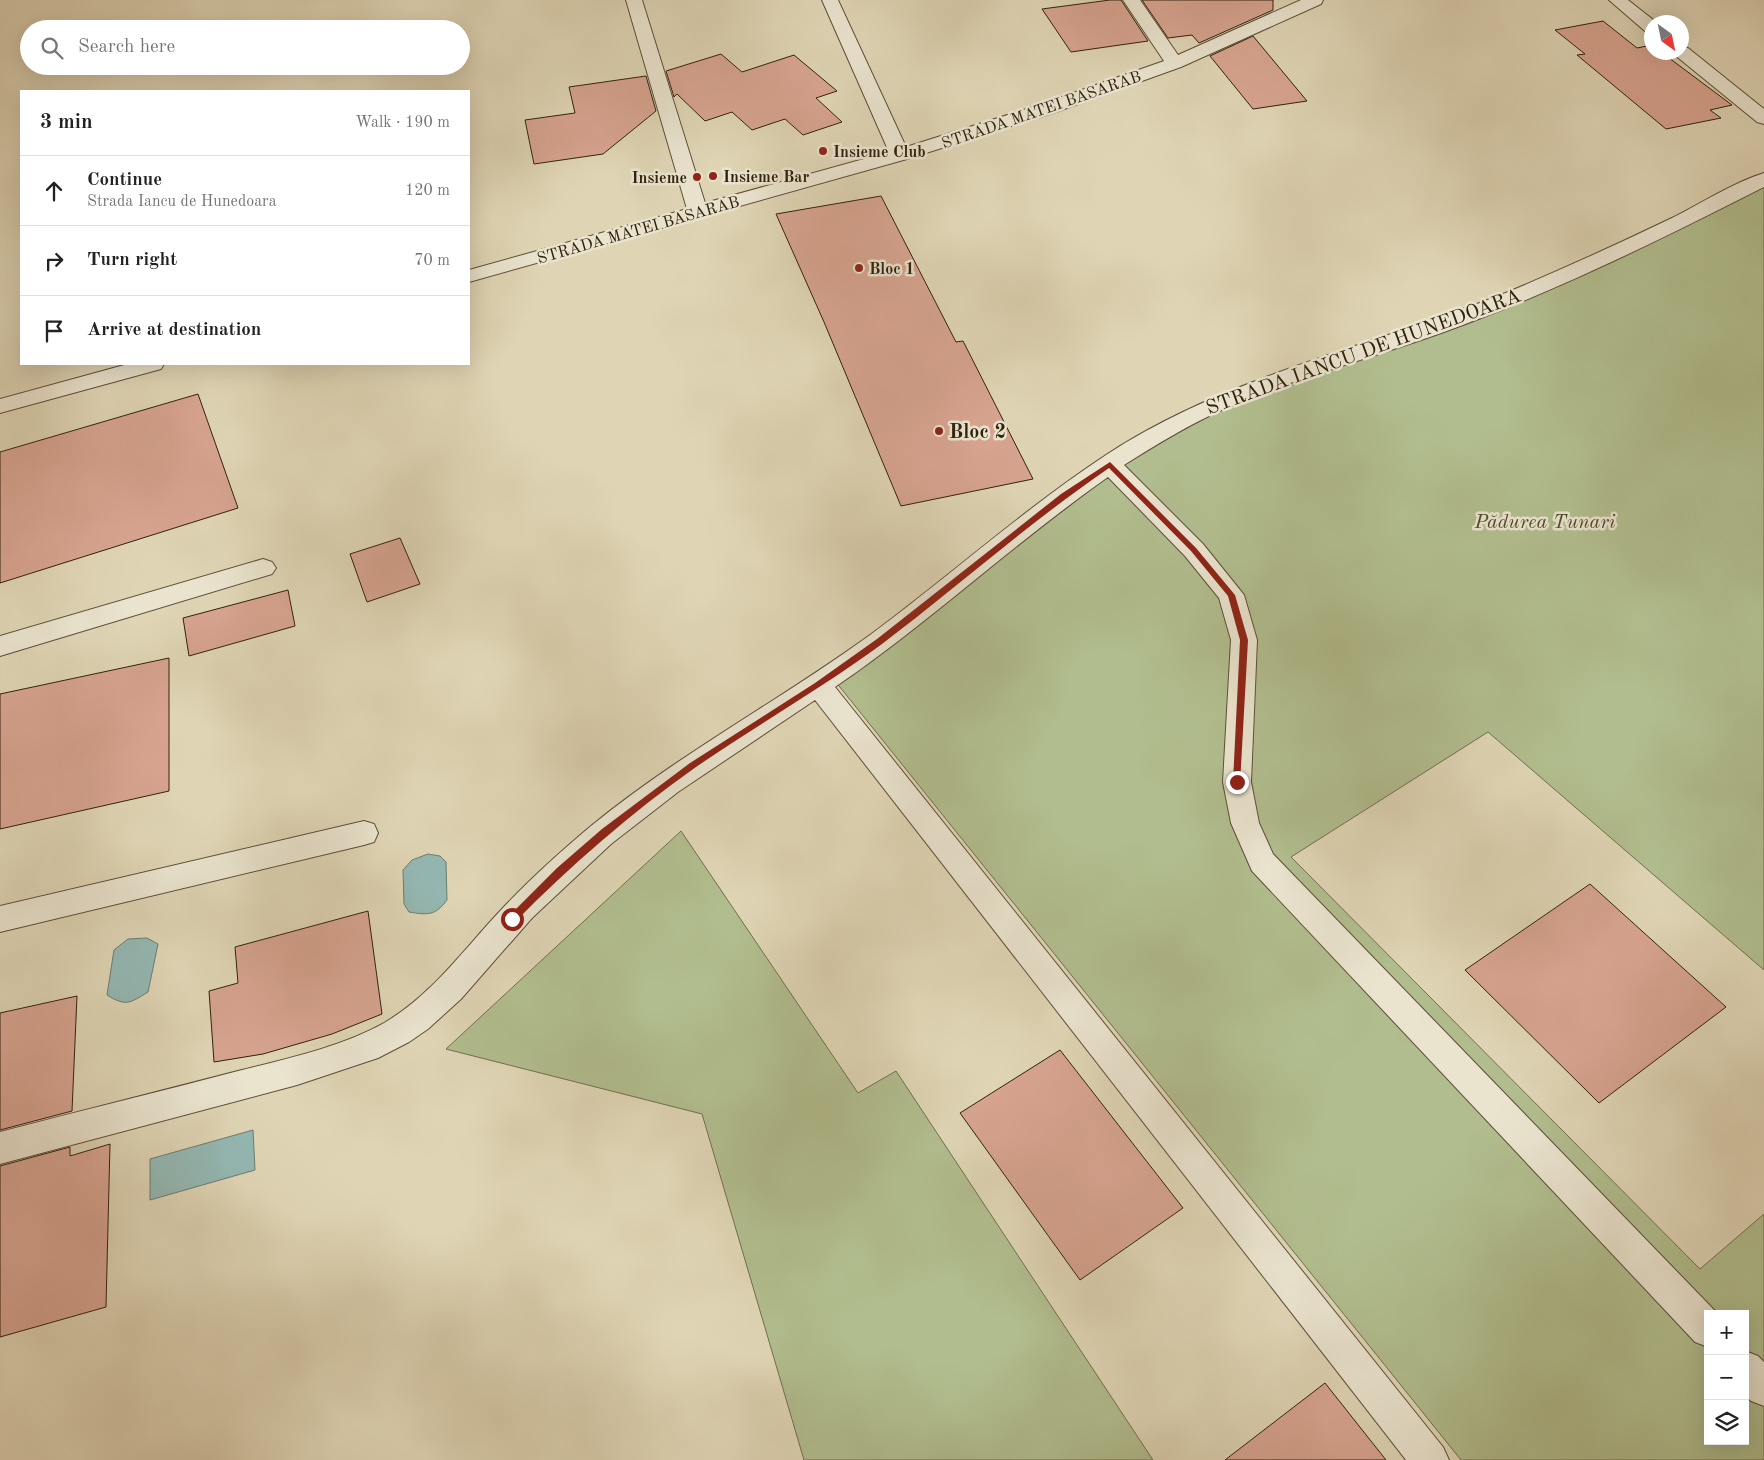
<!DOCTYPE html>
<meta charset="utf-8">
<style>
:root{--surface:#fff;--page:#f2f2f2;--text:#222;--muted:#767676;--line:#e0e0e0}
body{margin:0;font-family:"Old Standard TT",serif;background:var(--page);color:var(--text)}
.controls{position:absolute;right:15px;bottom:15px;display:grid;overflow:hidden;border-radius:0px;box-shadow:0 5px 20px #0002}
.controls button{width:45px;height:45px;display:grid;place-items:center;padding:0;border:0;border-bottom:1px solid var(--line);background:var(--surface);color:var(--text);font:25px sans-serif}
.compass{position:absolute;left:1644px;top:15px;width:45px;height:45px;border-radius:50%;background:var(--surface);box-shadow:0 5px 20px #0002;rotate:147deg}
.stop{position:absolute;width:15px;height:15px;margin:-11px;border:4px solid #8f2418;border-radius:50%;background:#fff}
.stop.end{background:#8f2418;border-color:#fff;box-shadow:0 1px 5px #0008}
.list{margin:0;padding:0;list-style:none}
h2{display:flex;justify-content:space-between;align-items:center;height:65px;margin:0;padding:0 20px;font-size:21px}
h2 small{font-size:16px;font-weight:400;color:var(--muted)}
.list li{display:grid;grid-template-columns:32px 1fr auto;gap:15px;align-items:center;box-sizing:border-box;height:70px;padding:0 20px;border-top:1px solid var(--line)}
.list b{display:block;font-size:19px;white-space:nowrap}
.list p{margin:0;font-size:16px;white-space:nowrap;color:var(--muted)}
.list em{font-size:16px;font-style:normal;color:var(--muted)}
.icon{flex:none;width:28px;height:28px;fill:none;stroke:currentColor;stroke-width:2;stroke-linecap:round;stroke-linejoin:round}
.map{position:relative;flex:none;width:1764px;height:1460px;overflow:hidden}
.search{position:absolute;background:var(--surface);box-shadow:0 5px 20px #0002;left:20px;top:20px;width:450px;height:55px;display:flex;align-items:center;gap:12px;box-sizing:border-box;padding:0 18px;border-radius:28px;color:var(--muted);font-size:19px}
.panel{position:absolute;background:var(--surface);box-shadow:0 5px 20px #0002;left:20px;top:90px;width:450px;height:275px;border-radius:0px}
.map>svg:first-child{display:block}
</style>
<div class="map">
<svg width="1764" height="1460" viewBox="0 0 1764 1460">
<rect width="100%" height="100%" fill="#dfd5b5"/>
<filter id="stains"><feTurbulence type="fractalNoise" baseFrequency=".004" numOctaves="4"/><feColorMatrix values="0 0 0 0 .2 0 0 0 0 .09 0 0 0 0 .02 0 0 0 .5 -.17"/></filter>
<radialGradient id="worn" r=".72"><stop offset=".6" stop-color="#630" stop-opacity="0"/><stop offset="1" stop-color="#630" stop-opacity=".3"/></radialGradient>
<path fill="#b1bd8e" stroke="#706f4e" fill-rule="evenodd" d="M1764,179V970L1488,732L1291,857L1700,1269L1764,1214V1460H1461L831,676L1192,414L1470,315ZM1708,1314H1745V1441H1708Z
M681,831L858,1093L896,1071L1153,1460H804L702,1114L446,1049Z"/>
<path fill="#94b8b3" stroke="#6c7c71" d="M428,854L440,856L446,862L447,900C435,916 428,915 409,912L404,904L403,870L412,860Z
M147,938L158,944L148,992C130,1003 126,1007 107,995L114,950L128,939Z
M253,1130L255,1170L150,1200V1159Z"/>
<path fill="#d7a490" stroke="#30210d" d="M1110,0H1121L1148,41L1071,52L1042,9Z
M1142,0H1273V10L1199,43L1192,35L1168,38Z
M1603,21L1637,48L1652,45V52H1661L1732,105L1710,110L1721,118L1666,129L1577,55L1585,54L1555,30Z
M1253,36L1307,101L1253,109L1210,56Z
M721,54L742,72L794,55L837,91L816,98L842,122L803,135L785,119L752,130L732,112L705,121L677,94L674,97L666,71Z
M646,76L656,111L603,154L534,164L525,120L575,113L569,87Z
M881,196L956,342L963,341L1033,479L901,506L824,322L776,214Z
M198,394L238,508L0,583V452Z
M400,538L420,584L367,602L350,554Z
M288,590L295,626L189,656L183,618Z
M169,658V791L0,829V694Z
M1590,884L1726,1007L1599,1103L1465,970Z
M368,911L382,1014L332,1034L263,1054L214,1062L209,991L238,983L235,947Z
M77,996L72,1111L0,1130V1013Z
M1060,1050L1183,1208L1080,1280L960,1113Z
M110,1144L106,1307L0,1337V1166L70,1147V1156Z
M1325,1383L1386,1460H1225Z"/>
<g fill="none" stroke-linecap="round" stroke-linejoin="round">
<defs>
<path id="minor" d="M626,0H642L705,203L889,152L822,0H838L906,147L1039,105L1164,61L1123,0H1140L1178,55L1301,0H1323L1321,4L1181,67L1053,113L907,159L469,282V270L687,209Z
M1609,0H1628L1656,22H1652V33L1646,32Z
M1682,47L1688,48L1764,109V124L1757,122L1676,56L1673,52H1682Z
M1764,173V187C1660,240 1554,292 1444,332C1372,358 1297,377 1226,408C1190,424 1157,444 1124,465L1203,544L1244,595L1257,640L1251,782L1259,823L1273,854L1718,1314H1708V1347L1695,1342L1252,871L1231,823L1223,782L1231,640L1219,598L1185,556L1108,477C1014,543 930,622 835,687L1443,1447L1449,1460H1406L815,700L678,792L611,844L532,918L461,999L428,1029L409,1042L378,1058L297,1085L0,1164V1132C79,1111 159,1092 238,1071C286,1059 341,1047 384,1023C432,995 464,949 501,910C529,880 560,852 591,826C679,754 779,701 870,635C950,576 1024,509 1106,455C1231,373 1377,346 1513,290C1567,267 1620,243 1672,218C1702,203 1732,183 1764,173Z
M128,364H164L161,369L0,413V399Z
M263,559L272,562L276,568L272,574L0,656V636Z
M364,821L374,824L378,833L374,842L364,845L0,932V906Z
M1745,1351L1758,1356L1764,1362V1406L1751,1401L1745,1395Z"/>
</defs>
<use href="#minor" stroke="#5c4e37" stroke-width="2"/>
<use href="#minor" fill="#eae4cf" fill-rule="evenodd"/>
</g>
<path fill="#8f2418" d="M1110,462L1196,548L1235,595L1248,640L1240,784L1237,785L1233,782L1240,640L1228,596L1191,551L1109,468C1030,522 958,586 882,644C822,688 757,725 696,767C631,813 571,865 515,922H509V916L557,868L602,829L690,763L815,683L877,639L1061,494Z"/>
<g fill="#8f2418" stroke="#eae4cf" stroke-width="2">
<circle cx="823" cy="151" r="5"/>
<circle cx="713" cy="176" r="5"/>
<circle cx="697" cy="177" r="5"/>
<circle cx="859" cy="268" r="5"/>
<circle cx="939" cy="431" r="5"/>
</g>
<g text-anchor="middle" stroke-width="5" stroke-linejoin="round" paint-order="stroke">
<g font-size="16" fill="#30210d" stroke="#eae4cf">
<text transform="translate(1041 109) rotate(-19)" y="6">STRADA MATEI BASARAB</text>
<text transform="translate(638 229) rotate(-16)" y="6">STRADA MATEI BASARAB</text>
</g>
<g font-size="16" font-weight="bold" fill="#30210d" stroke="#eae4cf" text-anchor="start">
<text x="833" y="157">Insieme Club</text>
<text x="723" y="182">Insieme Bar</text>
<text x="687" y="183" text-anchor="end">Insieme</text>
<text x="869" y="274">Bloc 1</text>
</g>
<g font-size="20" fill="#30210d" stroke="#eae4cf">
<text transform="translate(1363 351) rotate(-20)" y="7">STRADA IANCU DE HUNEDOARA</text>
</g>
<g font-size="20" font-weight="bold" fill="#30210d" stroke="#eae4cf" text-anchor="start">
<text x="949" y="438">Bloc 2</text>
</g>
<g font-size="20" font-style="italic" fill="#50482d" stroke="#eae4cf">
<text x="1545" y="528">Pădurea Tunari</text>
</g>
</g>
<rect width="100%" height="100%" filter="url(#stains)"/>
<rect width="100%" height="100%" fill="url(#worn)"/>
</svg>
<div class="controls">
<button>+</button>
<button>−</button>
<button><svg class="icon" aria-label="layers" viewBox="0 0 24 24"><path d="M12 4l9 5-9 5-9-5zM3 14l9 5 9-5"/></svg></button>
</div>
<svg class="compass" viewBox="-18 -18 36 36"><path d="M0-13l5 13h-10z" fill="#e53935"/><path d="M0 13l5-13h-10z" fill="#767676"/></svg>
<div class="stop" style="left:512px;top:919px"></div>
<div class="stop end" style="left:1237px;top:782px"></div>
<div class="search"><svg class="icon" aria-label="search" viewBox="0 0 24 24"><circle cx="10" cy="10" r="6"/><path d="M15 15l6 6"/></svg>Search here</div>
<section class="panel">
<h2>3 min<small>Walk · 190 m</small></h2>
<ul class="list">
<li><svg class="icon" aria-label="ahead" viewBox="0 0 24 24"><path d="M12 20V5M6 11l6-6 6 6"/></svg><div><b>Continue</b><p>Strada Iancu de Hunedoara</p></div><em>120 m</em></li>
<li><svg class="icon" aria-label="right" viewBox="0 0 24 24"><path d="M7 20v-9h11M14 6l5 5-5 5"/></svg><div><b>Turn right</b></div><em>70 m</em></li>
<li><svg class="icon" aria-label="arrive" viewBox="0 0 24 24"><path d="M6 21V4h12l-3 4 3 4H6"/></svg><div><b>Arrive at destination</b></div></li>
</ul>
</section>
</div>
